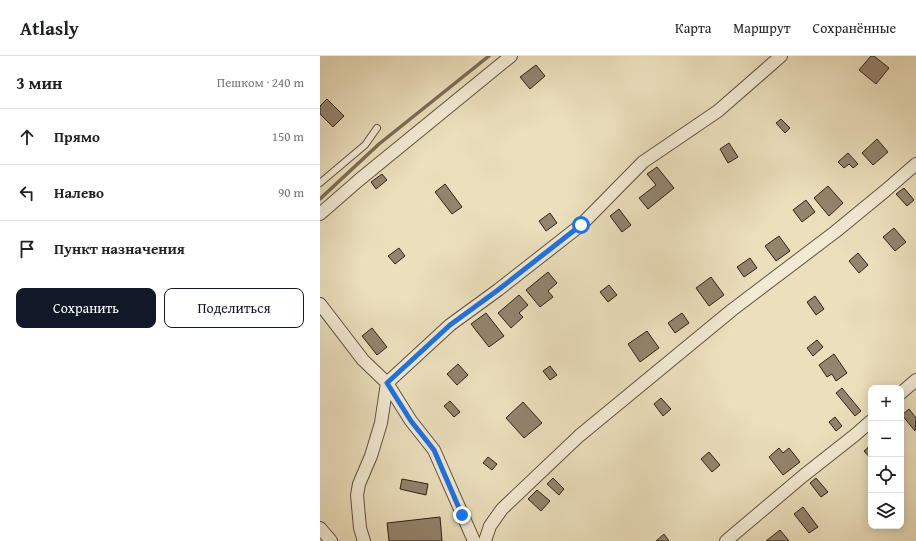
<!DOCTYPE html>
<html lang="ru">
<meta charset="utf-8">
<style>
:root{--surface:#fff;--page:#f2f2f2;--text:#202124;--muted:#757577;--line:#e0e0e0;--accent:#111827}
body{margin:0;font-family:"Gentium Book Plus",serif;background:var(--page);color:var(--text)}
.controls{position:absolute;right:12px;bottom:12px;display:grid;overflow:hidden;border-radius:8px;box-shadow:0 2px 10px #0003}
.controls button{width:36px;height:36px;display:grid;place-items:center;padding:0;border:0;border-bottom:1px solid var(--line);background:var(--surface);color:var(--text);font:20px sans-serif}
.stop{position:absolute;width:12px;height:12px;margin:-9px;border:3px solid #1a73e8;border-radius:50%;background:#fff}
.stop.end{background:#1a73e8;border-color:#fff;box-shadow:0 1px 4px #0008}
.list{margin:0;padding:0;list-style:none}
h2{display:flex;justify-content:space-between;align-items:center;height:52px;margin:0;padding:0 16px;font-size:17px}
h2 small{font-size:13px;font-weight:400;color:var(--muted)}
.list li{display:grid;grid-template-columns:26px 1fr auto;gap:12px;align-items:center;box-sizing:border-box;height:56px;padding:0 16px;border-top:1px solid var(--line)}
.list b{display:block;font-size:15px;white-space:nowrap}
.list em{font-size:13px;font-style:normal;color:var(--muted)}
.actions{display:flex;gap:8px;padding:12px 16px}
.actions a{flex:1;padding:9px 0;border:1px solid var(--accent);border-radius:8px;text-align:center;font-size:14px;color:var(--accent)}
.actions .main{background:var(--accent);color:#fff}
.icon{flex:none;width:22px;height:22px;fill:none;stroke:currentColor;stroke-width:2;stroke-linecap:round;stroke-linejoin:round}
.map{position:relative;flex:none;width:596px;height:485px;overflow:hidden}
header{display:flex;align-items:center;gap:24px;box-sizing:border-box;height:56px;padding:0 20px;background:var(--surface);border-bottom:1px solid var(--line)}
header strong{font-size:19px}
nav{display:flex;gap:22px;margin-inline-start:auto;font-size:14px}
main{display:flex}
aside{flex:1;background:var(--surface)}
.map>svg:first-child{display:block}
</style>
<header>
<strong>Atlasly</strong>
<nav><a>Карта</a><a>Маршрут</a><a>Сохранённые</a></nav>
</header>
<main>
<aside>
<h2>3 мин<small>Пешком · 240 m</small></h2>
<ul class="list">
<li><svg class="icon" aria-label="ahead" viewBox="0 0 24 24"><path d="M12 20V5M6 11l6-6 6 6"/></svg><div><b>Прямо</b></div><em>150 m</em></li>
<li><svg class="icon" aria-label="left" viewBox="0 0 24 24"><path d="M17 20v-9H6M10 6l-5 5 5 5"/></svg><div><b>Налево</b></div><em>90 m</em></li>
<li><svg class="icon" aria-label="arrive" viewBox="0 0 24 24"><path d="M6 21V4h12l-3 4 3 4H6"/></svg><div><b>Пункт назначения</b></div></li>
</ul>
<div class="actions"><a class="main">Сохранить</a><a>Поделиться</a></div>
</aside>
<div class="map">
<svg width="596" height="485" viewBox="0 0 596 485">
<rect width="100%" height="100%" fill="#ebdfbc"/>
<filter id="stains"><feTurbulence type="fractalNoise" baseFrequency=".005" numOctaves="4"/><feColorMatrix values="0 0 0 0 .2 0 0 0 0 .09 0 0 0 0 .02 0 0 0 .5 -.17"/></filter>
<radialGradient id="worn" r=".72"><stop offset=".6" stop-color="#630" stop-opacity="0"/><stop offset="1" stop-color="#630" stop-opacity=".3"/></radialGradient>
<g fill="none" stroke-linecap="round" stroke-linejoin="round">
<path stroke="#7c6c58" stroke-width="3.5" d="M0,143L59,88L169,0"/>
</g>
<path fill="#93846d" stroke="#332117" d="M551,0H554L569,12L556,28L539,14Z
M216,9L225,20L210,33L200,21Z
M7,43L24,60L13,71L0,58V50Z
M461,63L470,72L465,77L456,67Z
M557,83L568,96L553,109L542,97Z
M409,87L418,101L408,107L400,93Z
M528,97L538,108L533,112L529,108L524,112L518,106Z
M337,111L354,132L328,153L319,142L336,129L327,118Z
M62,118L67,124L56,133L51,126Z
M125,128L142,151L132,158L115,136Z
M508,130L523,147L509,160L494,142Z
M584,132L594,144L587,150L576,138Z
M486,144L495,156L482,166L473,154Z
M299,153L311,169L302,176L290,160Z
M230,157L237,167L226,175L219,165Z
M574,172L586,186L575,195L563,181Z
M459,180L470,195L456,205L445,190Z
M79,192L85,200L75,208L68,200Z
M538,197L548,209L539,217L529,205Z
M430,202L437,212L424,221L417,211Z
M228,216L237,227L228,235L233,241L220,251L206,234Z
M391,221L404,239L389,250L376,232Z
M289,229L297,239L288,246L280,236Z
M199,239L208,249L199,257L203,261L191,272L178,257Z
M495,240L504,253L496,259L487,246Z
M166,257L184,280L169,291L151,268Z
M362,257L369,267L355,277L348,267Z
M52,272L67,291L57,299L42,280Z
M327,275L339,292L320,306L308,288Z
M497,284L503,291L493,300L487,292Z
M514,298L527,317L516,325L512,318L507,321L499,309Z
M138,308L148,319L137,329L127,318Z
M230,310L237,319L230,324L223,315Z
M522,332L541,355L535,360L516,337Z
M341,342L351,353L343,360L334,348Z
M130,345L140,356L134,361L124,350Z
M203,346L222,367L204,382L186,362Z
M589,353L596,362L595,375L582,359Z
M515,361L522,370L516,375L509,366Z
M551,389V403L544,395Z
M459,392L463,397L469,392L480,406L463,419L449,401Z
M389,396L400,409L392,416L381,403Z
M168,401L177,408L172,414L163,407Z
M233,422L244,433L239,439L227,428Z
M496,422L508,436L501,441L490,427Z
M82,423L108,428L106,439L80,433Z
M217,434L230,445L221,455L208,443Z
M483,451L498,471L489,477L474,458Z
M120,461L122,485H69L67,467Z
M460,474L469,485H446Z
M344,478L349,485H336Z"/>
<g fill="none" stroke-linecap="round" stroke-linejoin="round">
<defs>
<path id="lane" d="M0,127L45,89L57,72"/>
<path id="street" d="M0,158L39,124L191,0
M0,248L43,304L67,327L91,365L114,394L154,485
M581,337L596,324
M0,472L11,485
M44,485L40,472L37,439L39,428L51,400L61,367L67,327L130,269L178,234L261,169L323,106L398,55L461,0
M165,485L170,470L182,453L259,380L412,254L515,176L565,135L596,108
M406,485L483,420L535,379L551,365"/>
</defs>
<use href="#lane" stroke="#615040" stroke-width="8"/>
<use href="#street" stroke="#615040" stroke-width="14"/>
<use href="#lane" stroke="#f2ead3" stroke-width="6"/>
<use href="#street" stroke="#f2ead3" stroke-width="12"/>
</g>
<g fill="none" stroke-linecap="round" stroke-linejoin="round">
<path stroke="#1a73e8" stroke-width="5" d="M142,459L114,394L91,365L67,327L130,269L178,234L261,169"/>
</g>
<rect width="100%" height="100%" filter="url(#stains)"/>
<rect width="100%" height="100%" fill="url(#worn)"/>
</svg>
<div class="controls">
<button>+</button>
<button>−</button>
<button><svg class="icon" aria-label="locate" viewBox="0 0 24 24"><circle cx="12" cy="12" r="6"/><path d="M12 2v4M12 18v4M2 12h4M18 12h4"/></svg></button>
<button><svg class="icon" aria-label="layers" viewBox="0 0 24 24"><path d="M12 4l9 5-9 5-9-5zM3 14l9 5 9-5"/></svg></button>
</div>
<div class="stop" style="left:261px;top:169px"></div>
<div class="stop end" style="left:142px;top:459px"></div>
</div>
</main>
